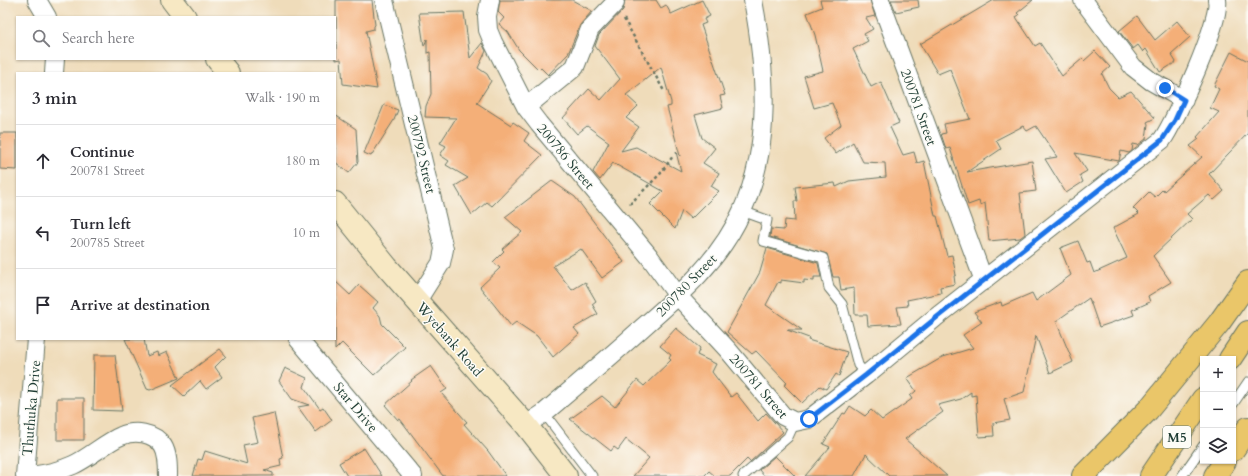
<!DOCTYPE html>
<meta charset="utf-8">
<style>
:root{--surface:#fff;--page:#f2f2f3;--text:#2b2b33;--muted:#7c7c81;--line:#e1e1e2}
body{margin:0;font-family:Cardo,serif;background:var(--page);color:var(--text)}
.controls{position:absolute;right:12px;bottom:12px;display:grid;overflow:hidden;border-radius:0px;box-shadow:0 1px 3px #0004}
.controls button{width:36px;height:36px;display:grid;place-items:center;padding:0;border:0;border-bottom:1px solid var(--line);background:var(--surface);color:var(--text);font:20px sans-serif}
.stop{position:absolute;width:12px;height:12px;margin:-9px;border:3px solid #1a73e8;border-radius:50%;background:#fff}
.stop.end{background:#1a73e8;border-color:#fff;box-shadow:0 1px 4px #0008}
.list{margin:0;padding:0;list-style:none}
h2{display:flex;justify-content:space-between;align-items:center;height:52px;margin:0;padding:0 16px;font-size:17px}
h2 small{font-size:13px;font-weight:400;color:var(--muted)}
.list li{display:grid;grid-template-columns:26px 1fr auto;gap:12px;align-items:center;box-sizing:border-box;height:72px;padding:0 16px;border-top:1px solid var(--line)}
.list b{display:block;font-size:15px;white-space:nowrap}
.list p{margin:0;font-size:13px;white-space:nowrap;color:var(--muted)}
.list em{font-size:13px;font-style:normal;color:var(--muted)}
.icon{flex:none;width:22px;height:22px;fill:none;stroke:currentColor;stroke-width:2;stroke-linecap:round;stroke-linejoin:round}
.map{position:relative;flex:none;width:1248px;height:476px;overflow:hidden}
.search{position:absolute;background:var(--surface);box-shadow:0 1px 3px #0004;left:16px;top:16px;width:320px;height:44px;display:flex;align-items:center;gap:10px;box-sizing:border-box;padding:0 14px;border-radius:0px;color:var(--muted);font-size:15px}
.panel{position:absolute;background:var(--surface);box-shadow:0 1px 3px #0004;left:16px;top:72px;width:320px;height:268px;border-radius:0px}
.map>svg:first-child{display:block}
</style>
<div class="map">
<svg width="1248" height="476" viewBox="0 0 1248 476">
<rect width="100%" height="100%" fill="#fdfcf7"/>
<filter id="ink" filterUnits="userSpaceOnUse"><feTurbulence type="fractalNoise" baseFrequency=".025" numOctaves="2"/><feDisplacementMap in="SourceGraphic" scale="8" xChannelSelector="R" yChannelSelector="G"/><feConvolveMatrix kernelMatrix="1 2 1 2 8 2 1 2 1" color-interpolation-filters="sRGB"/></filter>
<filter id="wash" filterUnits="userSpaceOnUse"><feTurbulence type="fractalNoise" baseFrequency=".012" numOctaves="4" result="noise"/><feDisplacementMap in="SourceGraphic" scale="16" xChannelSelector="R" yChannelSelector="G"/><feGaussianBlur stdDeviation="0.9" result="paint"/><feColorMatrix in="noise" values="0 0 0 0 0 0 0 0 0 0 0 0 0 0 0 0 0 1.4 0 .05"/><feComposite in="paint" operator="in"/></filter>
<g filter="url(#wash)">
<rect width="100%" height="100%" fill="#efdcba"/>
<g id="blocks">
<path fill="#f4af78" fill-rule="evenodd" d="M336,0H372L375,25L374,26V29L366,31L377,89L343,84L341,59L336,60Z
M500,0H572L592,11L580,25L568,54L548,75L540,67L538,69L519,50L508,32L499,24L504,18L498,12Z
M625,0H656L661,8L666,5L671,14L702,0L710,16L704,19L706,23L701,25L725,95L720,96L723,108L695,115L702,138L715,148L703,163L719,173L711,186L719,191L691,219L682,211L675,229L650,204L663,191L613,163L600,180L593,172L609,142L587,126L577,134L563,118L589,89L601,100L620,79L595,46L599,35L623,10ZM661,67L671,102V106L667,107L680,156L676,152L681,171L636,147L621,151L639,127L626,118L638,106L626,95Z
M820,0H870L875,16L866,18L873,29L864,34L868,41L853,49L871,87L881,82L899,123L890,127L903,155L914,152L917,163L924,161L935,216H937L947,256L952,255L956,275L954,276L955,284L940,287L941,293L907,300L908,306L897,307L901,324L868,326L867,315H855L854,288L841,290L839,277H833L827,254L770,237L771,229L784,230L785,220L795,221L794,201H797L795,187L835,183L836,187L849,181L886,177L885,163L863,162L853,142L836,154L824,138L841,125L832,103L814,108L804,76L823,71L815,35L807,13L822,7Z
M891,0H918L919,7L896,12Z
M994,0H1033L1017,13L1019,15L1016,17L1035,46L1040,43L1062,76L1082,59L1084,61L1095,51L1110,67L1102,74L1109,88L1118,97L1131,91L1155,118L1147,122L1148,124L1146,139L1138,145L1133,144L1132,151L1129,153L1121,151L1119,161L1075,153L1087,171L1080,175L1083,182L1066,193L1045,159L1057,157L1036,126L1027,131L1023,126L996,140L1001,149L967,172L1032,161L1036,191L1020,193L1025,234L1020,238L989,241L985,203L980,205L979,201L968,205L950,148L946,149L941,134L946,133L944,124L970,119L950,69L938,74L920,44Z
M464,12L470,58L482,43L486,51L478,68L487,74L491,81L477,103L511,125L513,122L529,133L524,141L542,155L492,206L487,202L472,215L455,186L468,178L446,165L449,161L440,155L446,146L440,143L456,118L425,117L426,106L431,94L430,52L427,53V39L424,46L419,13Z
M1137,16L1155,40L1177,21L1190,37L1171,54L1176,62L1160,72L1146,49L1143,52L1138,45L1133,49L1119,31Z
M1231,52L1248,61V133L1209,174L1224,191L1214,200L1209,195L1187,214L1192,219L1153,256L1171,282L1148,296L1150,302L1132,310L1134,315L1099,327L1089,298L1056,321L1073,362L1050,373L1036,336L1024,392L1004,399L1010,420L993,423L994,436L979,437L976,395L971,396V392L961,399L938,405L943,412L905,439L947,476H889L866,454L854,476H805L830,447L823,444L843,413L845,414L850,406L865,416L871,410L882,420L912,399L910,396L916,391L907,378L943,357L973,348L963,335L982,322L974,312L1001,302L1002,306L1032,293L1036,301L1071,275L1060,248L1078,241L1087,263L1090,262L1094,273L1127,258L1113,228L1139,214L1133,208L1149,192L1155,197L1163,189L1164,191L1202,157L1190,146L1199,139L1197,137L1219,112L1210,108L1219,89L1214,86Z
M384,105L398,110L394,120L371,156L364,153Z
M335,115L356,129L358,162L349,173L335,162Z
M0,133H17V170L0,169Z
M552,181L575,197L624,262L602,278L581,249L553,266L572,290L585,282L596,301L592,304L598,314L574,328L579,334L553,357L537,336L516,322L511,326L480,287L500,268L493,262L504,251L502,249L522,232L505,217Z
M767,248L818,263L821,277H814V281L804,280V283L781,280V283L778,282L766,305L802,330H787L809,338L808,340L847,352L839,376L836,374L826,389L820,386L802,403L784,385L787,383L756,351L752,354L727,332L760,272Z
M335,281L350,295L359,285L378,302L373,308L380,316L382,324L405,347L374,375L342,343L335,350Z
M676,328L700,348L697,355L716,364L712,372L731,397L736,393L758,421L766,413L783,432L750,462L747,459L730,476H715L709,471L704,476H633L649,458L626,439L618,450L614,447L611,451L570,419L602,396L615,407L637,380L644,386L671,360L669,358L671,355L660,346Z
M125,339H144L147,356L157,352L158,356L167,352L179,378L150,390L147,389Z
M220,349L226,356L215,367L222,377L206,389L200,381L184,396L172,385Z
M94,355H115L122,411L93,410Z
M431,366L447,389L441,393L467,422L464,424L488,451L506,476H443L400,419L398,420L385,405L412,381L411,380Z
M285,368L307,378L304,387L320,409L323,407L332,420L316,432L298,407L309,405L292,399L279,381Z
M57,398H84V440H57Z
M274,413L283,458L280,459L281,466L264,470L273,473V476H193L198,459L202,460L205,451L247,464L243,445L258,442L252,418Z
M364,448L382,476H347L339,463Z
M775,456L795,476H764L759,470Z"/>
</g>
</g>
<g filter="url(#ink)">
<use href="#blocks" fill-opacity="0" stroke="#687563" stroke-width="1"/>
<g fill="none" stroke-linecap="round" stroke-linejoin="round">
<defs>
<path id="lane" d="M742,211L767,220L763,241L823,258L829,288L842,304L858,365L866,375
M1233,404L1248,382
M544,413L592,476
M743,476L788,437L795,422
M1182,476L1203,446"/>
<path id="street" d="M37,0L47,17
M384,0L444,249L441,263L417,301
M490,0L487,16L488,30L493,42L526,107L539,124L649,256L678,296L728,350L783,416L795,422L809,419L866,375L935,318L1162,140C1175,122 1222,19 1217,0
M880,0L984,281
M1083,0L1133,67L1151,81L1184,100
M54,73L55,59
M526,107L575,67L590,29L615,3
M298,339L413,476
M526,425L544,413C577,385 610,357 642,328C681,294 721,259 742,211C772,145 766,70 753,0
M25,476L36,339
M31,476C46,474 60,471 73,465C89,458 106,442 121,436C134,430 154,432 163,446C168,454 168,467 168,476"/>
<path id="secondary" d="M172,0L185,17
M217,59L228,73
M335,203L387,267L526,425L566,476"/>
<path id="primary" d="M1230,359L1248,332
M1233,450L1248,428
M1083,476L1148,410L1219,323L1248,282
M1151,476L1203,399
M1215,476L1225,461"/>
</defs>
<use href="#lane" stroke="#687563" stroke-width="11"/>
<use href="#street" stroke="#687563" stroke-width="20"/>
<use href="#secondary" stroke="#687563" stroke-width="24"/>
<use href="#primary" stroke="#687563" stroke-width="24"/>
<path stroke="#687563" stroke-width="2.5" stroke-dasharray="3 3" stroke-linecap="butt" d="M624,19L664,91
M630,204L661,173L673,156"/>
<use href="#lane" stroke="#fff" stroke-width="9"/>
<use href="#street" stroke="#fff" stroke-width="18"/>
<use href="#secondary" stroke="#f7e8c3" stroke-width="22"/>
<use href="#primary" stroke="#eac669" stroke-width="22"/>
</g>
</g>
<g fill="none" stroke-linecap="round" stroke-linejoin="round" filter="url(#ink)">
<path stroke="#1a73e8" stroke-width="5" d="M809,419L866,375L936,318L1162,140L1175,120L1184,100L1165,88"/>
</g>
<g text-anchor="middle" stroke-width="3" stroke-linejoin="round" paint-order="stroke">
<rect fill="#fdfcf7" stroke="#62766e" stroke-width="1" x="1163" y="426" width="28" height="22" rx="3"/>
<g font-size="13" font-weight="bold" fill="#1f3d34">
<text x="1177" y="442">M5</text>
</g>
<g font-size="14" fill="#1f3d34" stroke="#fdfcf7">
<text transform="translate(919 107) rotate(70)" y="5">200781 Street</text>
<text transform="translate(422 154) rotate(76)" y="5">200792 Street</text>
<text transform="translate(566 156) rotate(50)" y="5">200786 Street</text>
<text transform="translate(686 285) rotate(-46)" y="5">200780 Street</text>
<text transform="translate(450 339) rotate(49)" y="5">Wyebank Road</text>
<text transform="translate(759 386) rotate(49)" y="5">200781 Street</text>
<text transform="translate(356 407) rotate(50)" y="5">Star Drive</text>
<text transform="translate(31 408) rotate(-85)" y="5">Thuthuka Drive</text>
</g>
</g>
</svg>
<div class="controls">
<button>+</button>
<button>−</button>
<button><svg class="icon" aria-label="layers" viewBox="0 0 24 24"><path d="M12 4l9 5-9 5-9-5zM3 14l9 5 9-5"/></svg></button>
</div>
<div class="stop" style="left:809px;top:419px"></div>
<div class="stop end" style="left:1165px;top:88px"></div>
<div class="search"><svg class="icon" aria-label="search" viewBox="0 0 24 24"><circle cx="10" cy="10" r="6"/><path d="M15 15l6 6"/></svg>Search here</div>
<section class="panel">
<h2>3 min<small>Walk · 190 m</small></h2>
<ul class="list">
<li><svg class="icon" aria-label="ahead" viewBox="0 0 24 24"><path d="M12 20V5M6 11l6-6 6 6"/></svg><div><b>Continue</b><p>200781 Street</p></div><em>180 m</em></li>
<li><svg class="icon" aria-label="left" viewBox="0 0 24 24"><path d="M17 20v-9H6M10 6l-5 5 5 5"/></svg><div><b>Turn left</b><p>200785 Street</p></div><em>10 m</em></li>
<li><svg class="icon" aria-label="arrive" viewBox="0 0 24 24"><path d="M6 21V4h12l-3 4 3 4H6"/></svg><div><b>Arrive at destination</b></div></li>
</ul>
</section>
</div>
